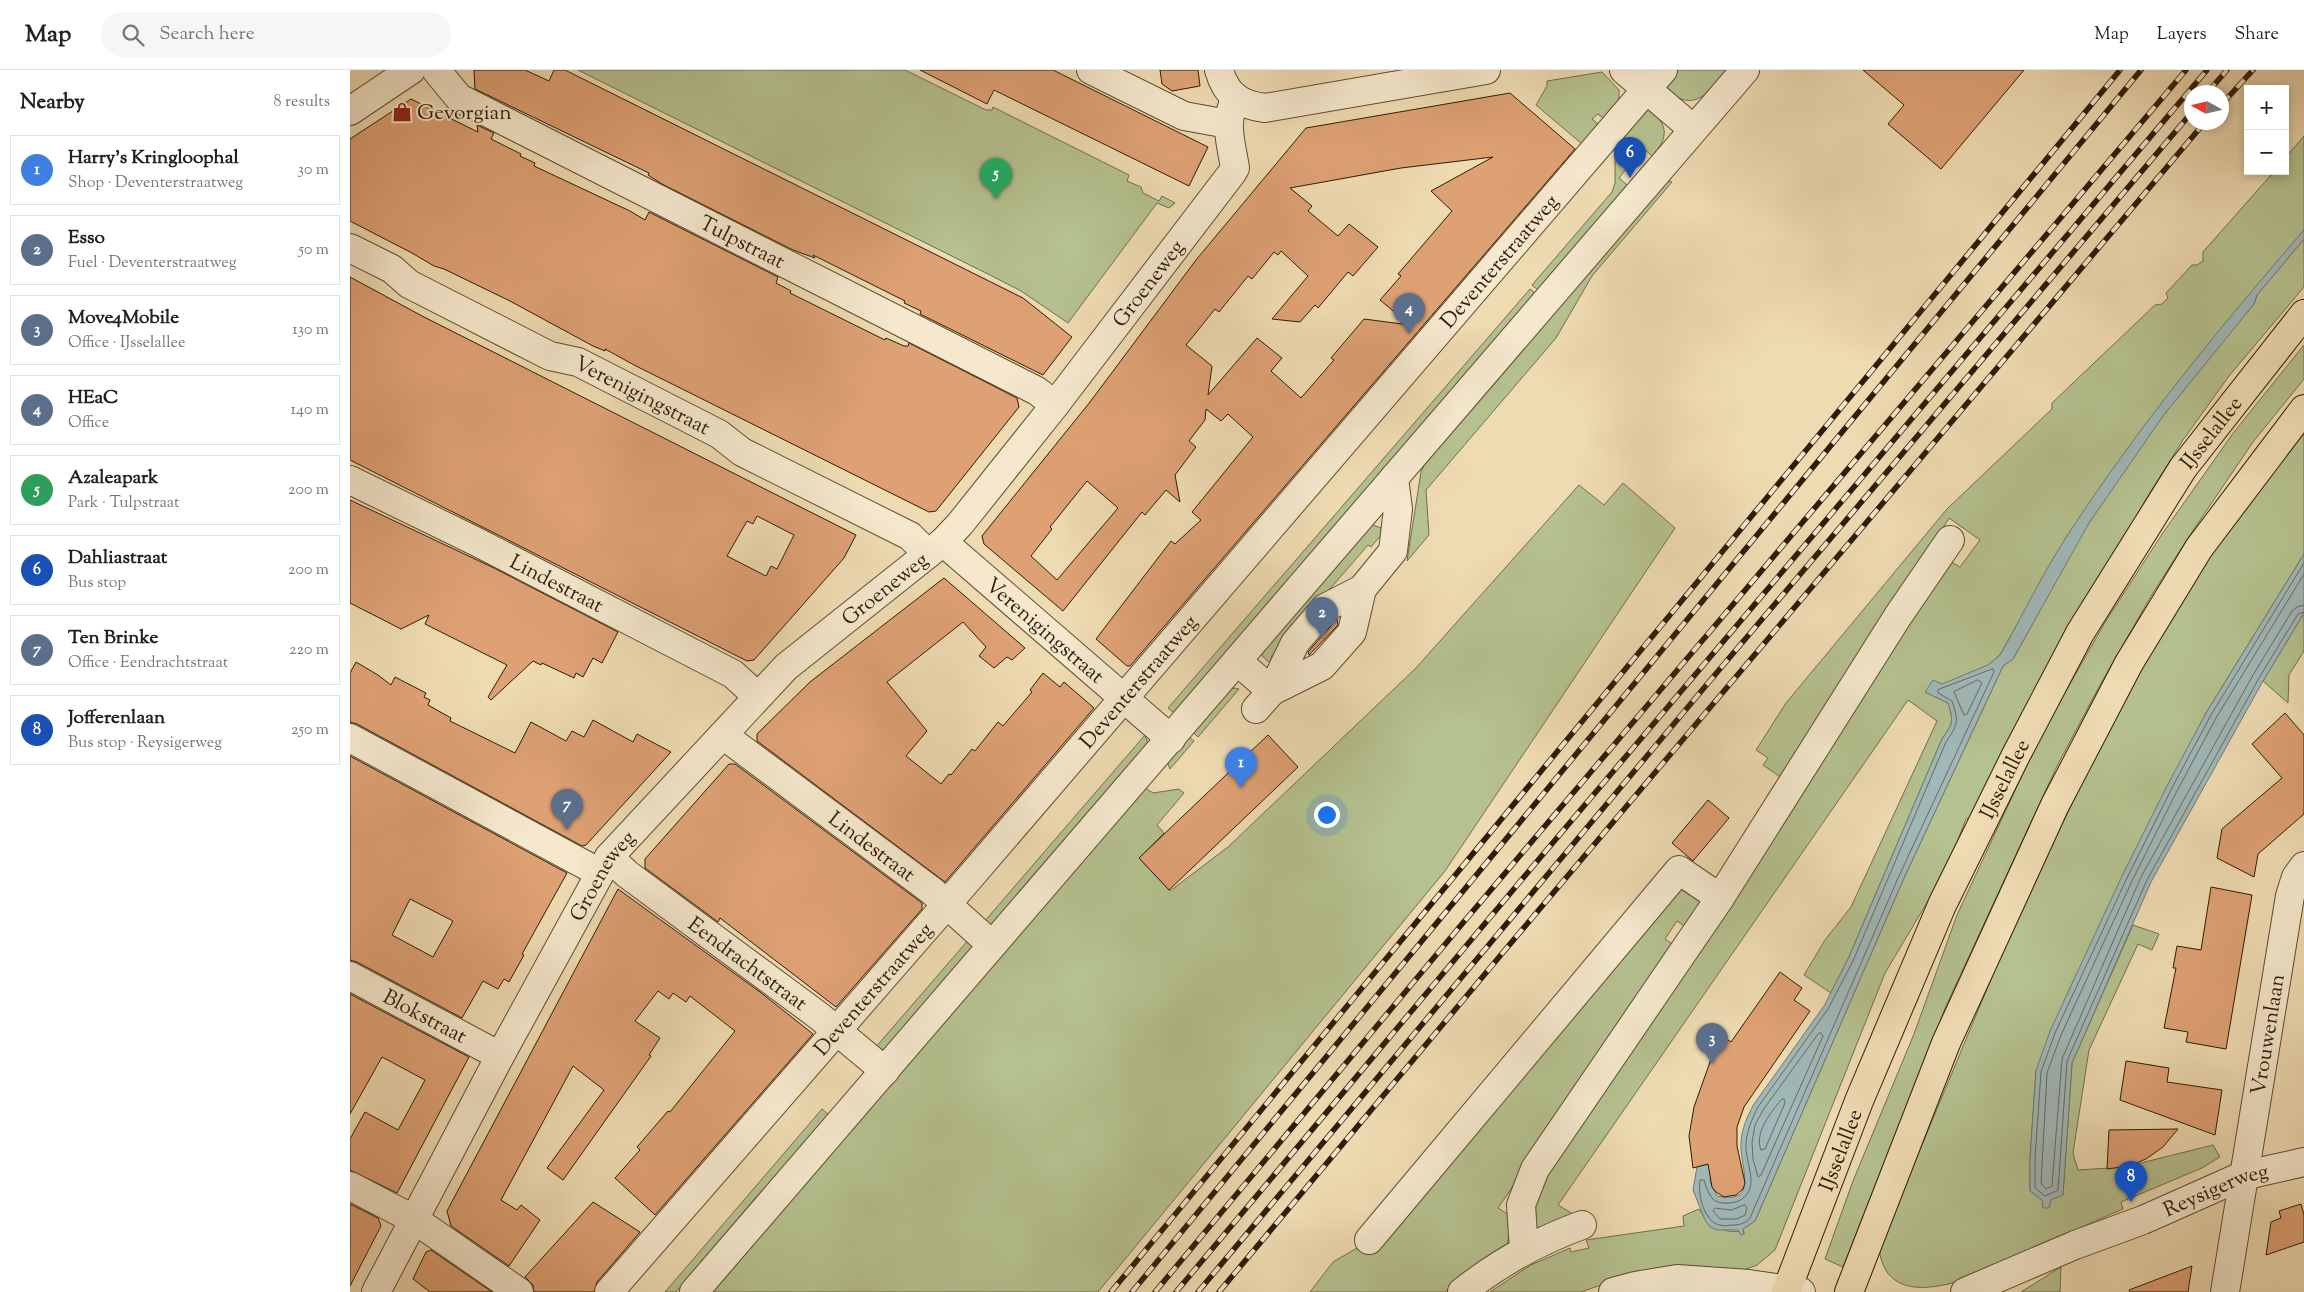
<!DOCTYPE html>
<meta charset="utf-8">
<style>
:root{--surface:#fff;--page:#f6f6f6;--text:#222;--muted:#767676;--line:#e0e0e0;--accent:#8f2418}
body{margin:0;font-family:"Sorts Mill Goudy",serif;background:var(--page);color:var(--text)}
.controls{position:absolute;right:15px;top:15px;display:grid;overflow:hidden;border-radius:0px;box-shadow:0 2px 8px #0003}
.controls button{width:45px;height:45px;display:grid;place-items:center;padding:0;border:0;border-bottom:1px solid var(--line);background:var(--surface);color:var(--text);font:25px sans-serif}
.compass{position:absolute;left:1834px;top:15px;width:45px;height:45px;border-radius:50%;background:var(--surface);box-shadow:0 2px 8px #0003;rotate:278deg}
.you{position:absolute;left:976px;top:744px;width:18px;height:18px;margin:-12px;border:4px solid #fff;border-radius:50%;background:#1a73e8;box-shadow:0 0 0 8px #1a73e833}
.badge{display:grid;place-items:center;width:32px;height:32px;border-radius:50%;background:var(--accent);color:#fff;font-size:16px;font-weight:700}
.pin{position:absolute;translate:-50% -41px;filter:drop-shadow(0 1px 2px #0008)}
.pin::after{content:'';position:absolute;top:26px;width:18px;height:15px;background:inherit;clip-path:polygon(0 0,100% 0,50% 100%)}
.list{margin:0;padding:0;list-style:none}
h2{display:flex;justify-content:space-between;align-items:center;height:65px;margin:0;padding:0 20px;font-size:21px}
h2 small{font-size:16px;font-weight:400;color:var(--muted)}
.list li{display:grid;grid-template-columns:32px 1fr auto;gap:15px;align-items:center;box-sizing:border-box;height:70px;margin:0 10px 10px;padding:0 10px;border:1px solid var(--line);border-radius:0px}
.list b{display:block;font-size:19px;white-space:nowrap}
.list p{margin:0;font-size:16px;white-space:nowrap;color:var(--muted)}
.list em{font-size:16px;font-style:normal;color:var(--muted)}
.icon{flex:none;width:28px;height:28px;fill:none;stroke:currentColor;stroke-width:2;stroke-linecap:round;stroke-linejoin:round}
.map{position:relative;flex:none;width:1954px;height:1222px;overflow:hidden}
header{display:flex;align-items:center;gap:30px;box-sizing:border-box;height:70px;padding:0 25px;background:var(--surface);border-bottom:1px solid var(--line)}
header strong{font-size:24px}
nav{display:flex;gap:28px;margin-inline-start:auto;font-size:18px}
.search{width:350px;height:45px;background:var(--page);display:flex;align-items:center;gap:12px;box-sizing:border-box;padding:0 18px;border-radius:28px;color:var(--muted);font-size:19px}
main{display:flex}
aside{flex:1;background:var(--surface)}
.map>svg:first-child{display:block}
</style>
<header>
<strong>Map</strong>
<div class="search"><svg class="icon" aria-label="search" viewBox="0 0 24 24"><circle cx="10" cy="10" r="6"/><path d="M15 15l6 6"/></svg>Search here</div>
<nav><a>Map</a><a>Layers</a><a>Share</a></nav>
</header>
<main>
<aside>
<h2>Nearby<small>8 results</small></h2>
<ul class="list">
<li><span class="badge" style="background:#3f7fe0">1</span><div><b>Harry's Kringloophal</b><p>Shop · Deventerstraatweg</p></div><em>30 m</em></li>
<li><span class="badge" style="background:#5c6f8a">2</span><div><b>Esso</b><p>Fuel · Deventerstraatweg</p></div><em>50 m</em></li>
<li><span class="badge" style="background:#5c6f8a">3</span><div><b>Move4Mobile</b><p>Office · IJsselallee</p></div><em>130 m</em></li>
<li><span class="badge" style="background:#5c6f8a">4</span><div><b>HEaC</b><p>Office</p></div><em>140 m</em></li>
<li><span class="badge" style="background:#2e9e5b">5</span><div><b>Azaleapark</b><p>Park · Tulpstraat</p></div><em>200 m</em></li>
<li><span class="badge" style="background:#1a4fb4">6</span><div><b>Dahliastraat</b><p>Bus stop</p></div><em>200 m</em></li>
<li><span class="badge" style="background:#5c6f8a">7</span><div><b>Ten Brinke</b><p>Office · Eendrachtstraat</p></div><em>220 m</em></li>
<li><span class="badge" style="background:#1a4fb4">8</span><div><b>Jofferenlaan</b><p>Bus stop · Reysigerweg</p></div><em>250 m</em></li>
</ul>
</aside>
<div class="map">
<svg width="1954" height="1222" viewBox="0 0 1954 1222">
<rect width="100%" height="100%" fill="#efdbb2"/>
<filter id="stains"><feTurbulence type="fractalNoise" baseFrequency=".004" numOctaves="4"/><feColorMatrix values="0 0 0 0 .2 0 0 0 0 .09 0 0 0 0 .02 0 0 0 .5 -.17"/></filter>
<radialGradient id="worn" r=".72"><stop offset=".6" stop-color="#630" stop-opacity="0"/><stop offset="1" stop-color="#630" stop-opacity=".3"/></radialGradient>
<path fill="#b5c18f" stroke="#726e4a" d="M228,0H555L636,40H642L643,37L779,105L777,111L791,117L793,123L809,131L812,126L825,133L819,138L807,133L718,253L671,221L642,206Z
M1322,0H1377C1358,23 1344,45 1315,18Z
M1252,2L1269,20V30L1253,48L1248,44L1242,49L1248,54L1232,74L1186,35L1197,16V11Z
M1297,38C1318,53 1320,67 1302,86L1294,79L1288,85L1268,68Z
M1954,66V160L1851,284L1777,381L1717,466L1650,585L1638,595L1575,622L1598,633C1604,652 1603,653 1592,669L1498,889L1481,923L1454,905L1475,870L1501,837L1587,651L1558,630L1208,1135L1223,1144L1220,1148L1187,1159L1184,1134L1192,1103L1596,489L1610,497L1630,470L1599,448L1436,711L1413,695L1418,688L1406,680L1436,633L1597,439L1702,339V333L1805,235L1812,234L1818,228L1816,223L1842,195H1847L1853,191V182L1921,105L1929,101H1935V88Z
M1267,73L1284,89L1269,108L1277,115L1188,220L1182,215L1262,122L1265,113V74Z
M1316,110L1322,112L1242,206L1206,268L1076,420L1079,465L1057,491L1071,402L1076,391Z
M1954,169V217L1879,306L1833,370L1796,429L1620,748L1616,749L1606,775L1584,821L1535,903L1425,1180L1407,1195L1391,1201L1265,1210L1231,1222H1140L1181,1195L1220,1178L1221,1182L1239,1178L1236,1170L1334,1156L1333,1146L1349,1139C1355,1150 1365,1158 1378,1161C1384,1162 1388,1160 1394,1164L1393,1159L1405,1151L1554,808L1653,596L1663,589C1689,544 1711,497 1739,453C1787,375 1845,303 1904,234L1907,225Z
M1180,219L1185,223L824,643L818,638Z
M1954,275V309L1903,372L1840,465L1801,526L1750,615L1707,696L1596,936L1493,1197L1475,1189L1503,1111L1564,964L1607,845L1691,665L1754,554L1812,464L1884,362Z
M1954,349V484L1856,643L1720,918L1686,1001L1680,1088V1121L1693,1130V1138L1700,1130L1713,1124L1722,993L1783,855L1809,864L1802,880L1788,874L1739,980L1723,1083L1728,1100L1775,1097L1863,1075L1870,1087L1852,1098L1771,1132L1773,1139L1606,1212C1570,1222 1534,1222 1529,1178L1662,859L1739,698L1794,593L1847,503Z
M1273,413L1325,458L1095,801L748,1222H363L795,718L803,723L829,719L834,723L807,755L814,763L789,788L820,821L878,777L1066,598L1229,415L1254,435Z
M1023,455L1031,458V465L1021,477L1018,475L921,587L924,590L919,592L912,586L913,580L1019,457Z
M1954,543V581L1939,605L1938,633L1913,611Z
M884,618L889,619L848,667L843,662L879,620Z
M795,665L798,674L642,855L634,852Z
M839,667L844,671L820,699L818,694L819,690Z
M1326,816L1357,836L1339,859L1327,851L1315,869L1327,877L1148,1138L1162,1147L1157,1176L1104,1213L1095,1222H960L983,1192L1014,1174Z
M620,868L625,876L535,980L525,978Z
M472,1039L479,1045L326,1222H315Z
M1711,1197L1710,1222H1671Z"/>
<path fill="#a0b8b9" stroke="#727a71" d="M1954,160V169L1907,225L1904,234L1813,346L1739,453L1663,589L1653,596L1554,808L1405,1151L1393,1159L1394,1164L1391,1165L1388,1160H1368L1360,1157L1355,1150L1343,1120L1347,1097L1359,1094L1361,1097L1360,1112L1367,1126C1411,1135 1389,1096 1391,1072C1392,1058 1397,1047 1404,1034L1474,936L1498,889L1592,669C1603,653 1604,652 1598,633L1575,622L1583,610L1592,614L1638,595L1650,585C1673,545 1692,504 1717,466C1787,358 1870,257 1954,160Z
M1954,484V543L1913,611L1801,812L1722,993L1713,1125L1701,1130L1699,1138H1693L1692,1130L1680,1121V1088L1686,1001L1700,961L1772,806L1817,716L1856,643Z"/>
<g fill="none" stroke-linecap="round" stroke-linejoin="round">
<path stroke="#676a5f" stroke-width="1" d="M1954,493L1861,645L1822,718L1777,808L1705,963L1691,1002L1685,1088V1118L1695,1126L1708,1120L1717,991L1797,810L1909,608L1948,544L1954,542
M1954,504L1866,648L1827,721L1782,811L1711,965L1697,1003L1691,1114L1696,1119L1702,1116L1712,989L1791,807L1903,605L1942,541L1947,537L1954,535
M1643,599L1644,602L1549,806L1400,1148C1395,1154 1389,1155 1382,1155C1376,1156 1368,1156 1363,1152C1352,1143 1348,1123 1350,1110H1354C1356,1117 1360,1130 1368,1132C1383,1136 1401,1130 1401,1111C1401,1098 1395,1086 1396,1073C1397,1060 1402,1049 1408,1037L1478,939L1503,891L1596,672C1608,654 1609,652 1602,631L1588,623V620Z
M1628,610L1632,613L1617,644L1614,645L1604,622Z
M1471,963L1473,966L1411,1105L1408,1107L1403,1089L1402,1072L1405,1055L1413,1040L1468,964Z
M1434,1029L1435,1033L1415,1079L1411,1080C1404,1063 1421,1042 1431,1030Z
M1395,1135L1397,1138L1395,1145L1387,1149H1370L1363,1141L1365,1138L1381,1140Z"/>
</g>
<path fill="#dea174" stroke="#2e1c05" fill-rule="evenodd" d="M124,0H175L199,11L204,0H215L673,228L722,267L693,305L570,244L571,241L554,233L555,231L463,185L465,188L443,180L312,114L298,105L299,103L125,19Z
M570,0H703L858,77L839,116L644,20L637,34Z
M810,0H848L850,16L822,21L812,14Z
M1513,0H1674L1591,99L1538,54L1554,35Z
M1160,23L1225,79L780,596H777L746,569L821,471L825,474L851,450L842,442L903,367L878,344L871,351L856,339L855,350L839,371L846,377L825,405L830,432L816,420L795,445L792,442L713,541L634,474L632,466L740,332L846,190L956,58ZM1143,87L1081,121L1102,141L1048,204L1051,206L1030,230L1060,255L1014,249L981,288L984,290L951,328L921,301L932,288L907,268L858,325L862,296L836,275L865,239L869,242L898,206L902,209L924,182L928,185L931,181L958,206L922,249L950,252L965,235L968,238L998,202L1003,206L1028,177L999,154L988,166L958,141L962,136L940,118L1051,98ZM737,411L768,438L707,510L681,486L702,459L700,457Z
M61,29L128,62L127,55L144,63L141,69L171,84L170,86L185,93L184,96L280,141L295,150L299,142L428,207L426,213L441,221L440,223L535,270L536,268L554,276H558L559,273L667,328L669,337L586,441L579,442L286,296L255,279V281L243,276L160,231L94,199L84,196L62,183L0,151V69Z
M0,207L74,247L506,465L494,488L404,590L397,591L0,390ZM407,446L444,465L427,499L421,496L416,506L377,486L397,451L403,454Z
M0,430L144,498L268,562L252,593L243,588L233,607L226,603L224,608L192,593L191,595L183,591L141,630L138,627L157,595L75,554L79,545L51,559L0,533Z
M594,508L675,578L662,590L657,587L644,598L629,586L636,577L613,552L537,612L577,661L556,686L591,714L599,704L601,705L622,679L625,681L648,652L653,656L682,622L680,620L693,603L710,617L714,612L744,638L595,812L407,671V664L460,612Z
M987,549L988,555L959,585L958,582Z
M6,592L28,605L41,615L45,607L76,623L74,627L80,630L78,635L101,648L100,651L165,683L181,652L216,671L222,661L234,667L243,650L283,672L287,664L321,682L236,775L232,776L7,654L0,652V603Z
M1935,643L1954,665V744L1908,784L1904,807L1867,788L1872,759L1932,708L1902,674Z
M918,665L948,697L819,820L789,788Z
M0,686L217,803L172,884L174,885L159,912L154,909L148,919L133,911L112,948L7,892L0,890ZM60,829L103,851L83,887L42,865Z
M379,694H385L572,833V839L486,937L370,848L368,852L295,798V789Z
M1358,730L1379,748L1343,791L1322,773Z
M1861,817L1902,825L1876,979L1836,972L1838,962L1814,958L1826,898H1823L1827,876L1851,880Z
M268,819L410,922L463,964L305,1145L265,1108L290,1080L287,1077L318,1041L320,1042L385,961L340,926L336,932L323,923L319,929L308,921L285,951L310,968L299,985L301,986L213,1110L197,1098L254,1020L223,996L151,1130L167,1140L171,1135L190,1150L159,1196L101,1156L97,1141Z
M1430,902L1452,918L1444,930L1460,941L1394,1037L1387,1057V1076L1395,1113L1393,1119L1386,1125L1374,1127L1366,1122L1362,1117L1358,1094L1343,1098L1339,1066L1344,1037L1370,964L1381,972Z
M0,924L119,987L47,1123L0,1100V1069L15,1042L48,1060L75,1010L32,987L0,1044Z
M1776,991L1819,998L1817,1012L1872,1020L1865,1065L1770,1030Z
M1828,1059L1813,1077L1796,1089L1779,1096L1757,1099L1759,1060Z
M243,1132L290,1162L247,1212L244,1222H184L183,1215L175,1207Z
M0,1134L28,1148L31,1156L0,1216Z
M1951,1134L1954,1145V1172L1916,1185L1921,1152L1931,1148L1929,1141Z
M81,1180L142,1222H80L63,1209L76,1182Z
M1842,1196L1838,1222H1780L1779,1220Z"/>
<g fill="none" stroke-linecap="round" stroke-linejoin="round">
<defs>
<g id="minor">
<path id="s1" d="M86,0L109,28L687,321L705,335"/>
<path d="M741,0L834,46L878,54"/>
<path d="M869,0C876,25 890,35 915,38L1136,0"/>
<path d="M1274,0L1343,59"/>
<path d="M0,41L61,0"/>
<path id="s2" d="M0,178L42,199L59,214L200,286L228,292L369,364L392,382L560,466L578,484"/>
<path id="s3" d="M0,410L127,472L383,604L407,626"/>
<path id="s4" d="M593,472L821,669"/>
<path d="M1012,519L975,538L945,573L922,621L972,596L1002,562L1012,519L1043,481L1048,439L1044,408"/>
<path d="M887,591L922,621L906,639"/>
<path id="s5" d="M373,665L582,821L642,875"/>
<path d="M0,668L250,803"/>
<path id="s6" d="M259,787L277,804L469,946L535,1001"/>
<path id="s7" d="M0,906L150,986"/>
<path d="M0,1116L65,1150L169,1222"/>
<path d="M1019,1170L1329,800L1370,828"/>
<path d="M1174,1180L1171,1135L1185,1099L1370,828L1548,546L1600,470"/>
<path id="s8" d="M26,1222L150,986L259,787L436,597L593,472L610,454L705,335L882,103L885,98C881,72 873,52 886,28"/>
<path id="s9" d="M259,1222L597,834L1313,0"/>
<path d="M344,1222L1395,0"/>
<path d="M1112,1222C1149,1193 1188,1171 1232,1155"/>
<path d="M1263,1222L1285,1216L1327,1209L1399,1214L1451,1222"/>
<path id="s10" d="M1615,1222L1725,1175L1793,1150L1892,1106L1954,1092"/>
<path id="s11" d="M1875,1222L1940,826L1946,807L1954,796"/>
</g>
<g id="major">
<path id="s12" d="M1436,1222L1509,1031L1592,835L1666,685L1730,563L1833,398L1954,244"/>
<path d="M1499,1222L1596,973L1705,735L1779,593L1849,478L1954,339"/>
</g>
</defs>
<use href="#minor" stroke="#5e4c30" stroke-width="30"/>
<use href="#major" stroke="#2e1c05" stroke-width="30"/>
<use href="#minor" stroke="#f5e8cd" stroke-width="28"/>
<use href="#major" stroke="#efdbb2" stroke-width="28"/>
<defs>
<path id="rail" d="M1858,22L1877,0
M1872,34L1903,0
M761,1222L1770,0
M782,1222L1791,0
M805,1222L1112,854L1836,0
M826,1222L1184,795L1857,0
M848,1222L1369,600L1842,42
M869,1222L1155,880L1855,52"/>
</defs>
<use href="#rail" stroke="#2e1c05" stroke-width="5.5"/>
<use href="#rail" stroke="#f5e8cd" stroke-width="4" stroke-dasharray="11" stroke-linecap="butt"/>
</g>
<defs>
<symbol id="shop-bare" viewBox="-9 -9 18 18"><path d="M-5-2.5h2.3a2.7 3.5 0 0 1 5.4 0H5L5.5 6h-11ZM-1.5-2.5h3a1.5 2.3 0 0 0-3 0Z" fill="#8f2418" stroke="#f5e8cd" stroke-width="2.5" paint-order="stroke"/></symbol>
</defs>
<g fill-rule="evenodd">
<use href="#shop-bare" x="38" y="28" width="28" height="28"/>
</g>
<g text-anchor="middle" stroke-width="4" stroke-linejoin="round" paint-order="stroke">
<g font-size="21" fill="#2e1c05" stroke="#f5e8cd" text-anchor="start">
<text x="67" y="49">Gevorgian</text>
</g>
<g font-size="21" fill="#2e1c05" stroke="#f5e8cd">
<text dy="7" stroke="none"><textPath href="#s1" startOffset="354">Tulpstraat</textPath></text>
<text dy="7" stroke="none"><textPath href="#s9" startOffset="1362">Deventerstraatweg</textPath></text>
<text dy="7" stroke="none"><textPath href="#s8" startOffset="1284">Groeneweg</textPath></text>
<text dy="7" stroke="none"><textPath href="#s2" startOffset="329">Verenigingstraat</textPath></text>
<text dy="7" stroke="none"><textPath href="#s12" startOffset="962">IJsselallee</textPath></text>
<text dy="7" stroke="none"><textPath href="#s3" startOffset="231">Lindestraat</textPath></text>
<text dy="7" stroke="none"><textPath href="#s8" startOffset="879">Groeneweg</textPath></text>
<text dy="7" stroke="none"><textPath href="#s4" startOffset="135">Verenigingstraat</textPath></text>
<text dy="7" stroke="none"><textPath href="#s9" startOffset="808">Deventerstraatweg</textPath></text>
<text dy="7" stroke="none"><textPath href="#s12" startOffset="558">IJsselallee</textPath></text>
<text dy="7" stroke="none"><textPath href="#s5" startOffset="186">Lindestraat</textPath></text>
<text dy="7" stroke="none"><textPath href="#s8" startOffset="474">Groeneweg</textPath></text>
<text dy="7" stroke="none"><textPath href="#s6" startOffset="175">Eendrachtstraat</textPath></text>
<text dy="7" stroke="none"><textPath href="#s9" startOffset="402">Deventerstraatweg</textPath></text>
<text dy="7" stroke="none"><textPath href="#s7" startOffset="85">Blokstraat</textPath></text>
<text dy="7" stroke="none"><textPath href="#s11" startOffset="261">Vrouwenlaan</textPath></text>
<text dy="7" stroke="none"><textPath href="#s12" startOffset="152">IJsselallee</textPath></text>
<text dy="7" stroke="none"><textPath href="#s10" startOffset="271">Reysigerweg</textPath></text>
</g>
</g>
<rect width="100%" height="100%" filter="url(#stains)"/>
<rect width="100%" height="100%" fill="url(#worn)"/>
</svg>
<div class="controls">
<button>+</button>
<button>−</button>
</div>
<svg class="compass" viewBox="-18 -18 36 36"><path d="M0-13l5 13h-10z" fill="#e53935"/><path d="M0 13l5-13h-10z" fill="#767676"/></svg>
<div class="you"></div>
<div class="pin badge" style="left:891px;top:718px;background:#3f7fe0">1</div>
<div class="pin badge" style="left:972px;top:568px;background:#5c6f8a">2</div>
<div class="pin badge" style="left:1362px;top:994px;background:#5c6f8a">3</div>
<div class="pin badge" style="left:1059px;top:264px;background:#5c6f8a">4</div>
<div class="pin badge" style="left:646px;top:129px;background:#2e9e5b">5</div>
<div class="pin badge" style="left:1280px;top:108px;background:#1a4fb4">6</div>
<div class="pin badge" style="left:217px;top:760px;background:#5c6f8a">7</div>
<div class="pin badge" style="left:1781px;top:1132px;background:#1a4fb4">8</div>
</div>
</main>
